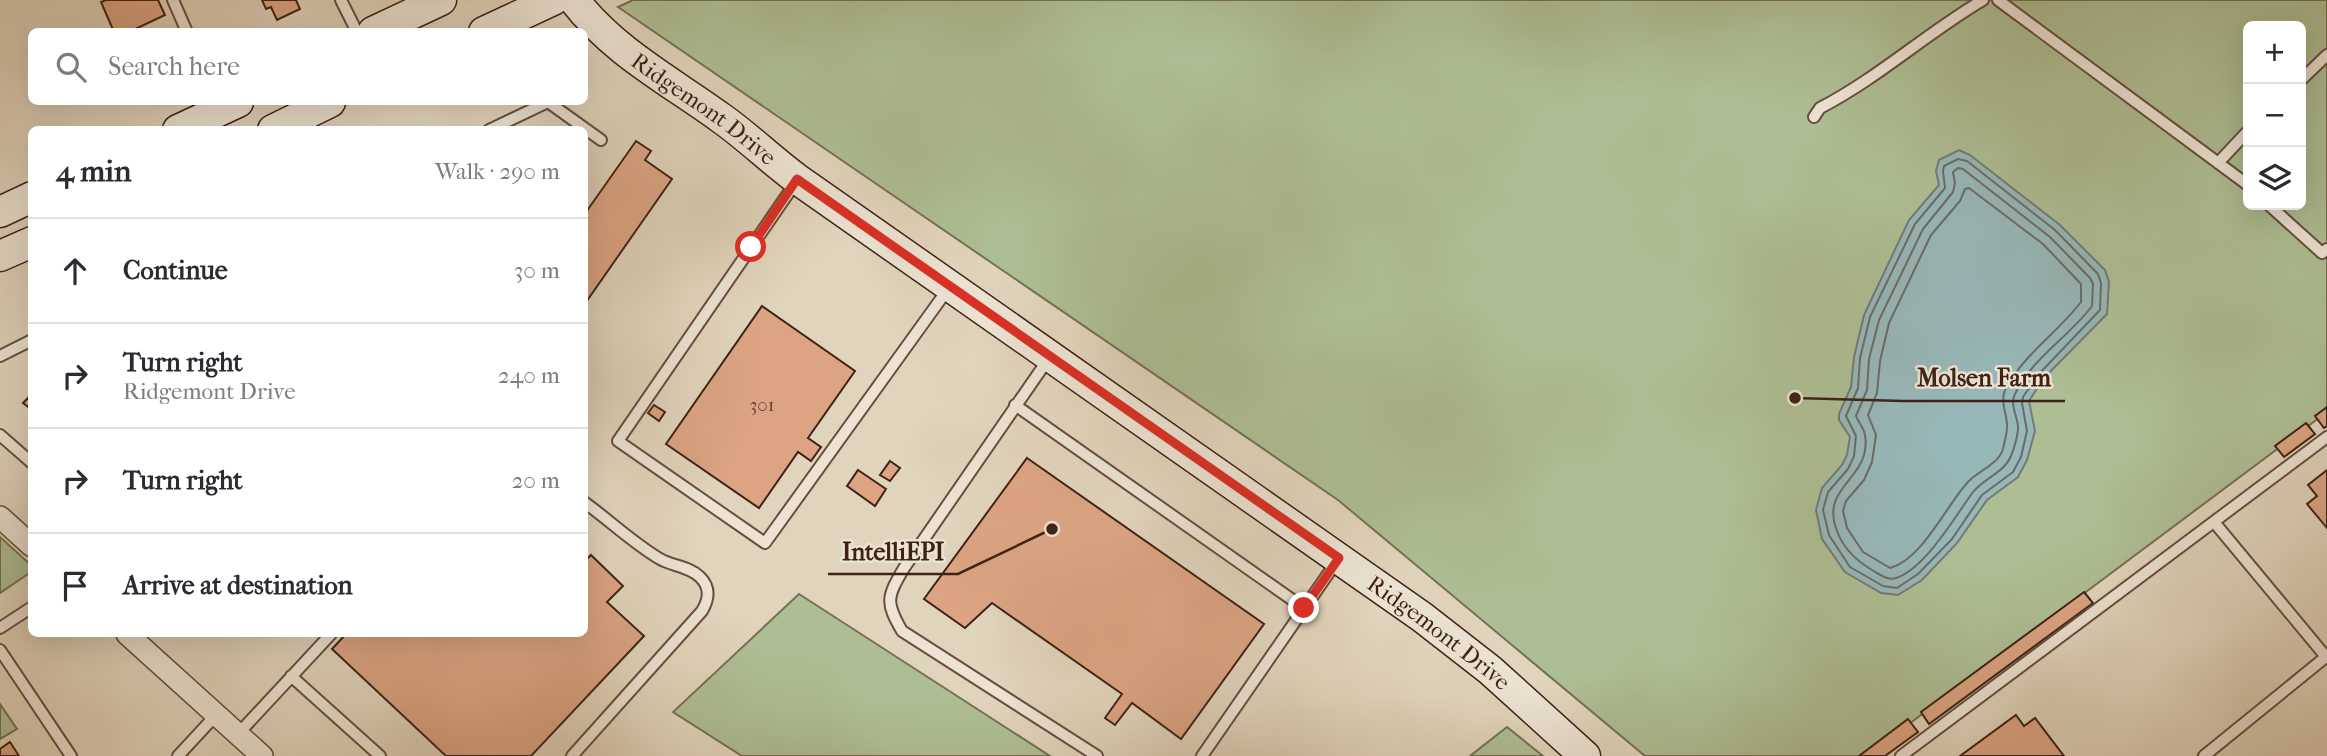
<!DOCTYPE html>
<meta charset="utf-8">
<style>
:root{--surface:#fff;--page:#f2f2f3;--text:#2b2b33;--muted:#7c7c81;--line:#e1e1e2}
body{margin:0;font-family:"IM FELL French Canon",serif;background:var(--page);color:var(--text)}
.controls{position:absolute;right:21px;top:21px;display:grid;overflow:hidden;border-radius:10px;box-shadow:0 7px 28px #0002}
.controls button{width:63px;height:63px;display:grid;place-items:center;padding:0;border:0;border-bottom:2px solid var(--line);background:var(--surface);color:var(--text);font:35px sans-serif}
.stop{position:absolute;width:21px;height:21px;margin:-16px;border:5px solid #d93025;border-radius:50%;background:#fff}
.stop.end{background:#d93025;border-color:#fff;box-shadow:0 2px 7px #0008}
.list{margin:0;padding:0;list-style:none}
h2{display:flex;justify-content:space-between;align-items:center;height:91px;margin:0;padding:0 28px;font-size:30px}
h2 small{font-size:23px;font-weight:400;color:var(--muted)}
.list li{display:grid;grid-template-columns:46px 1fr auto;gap:21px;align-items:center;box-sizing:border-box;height:105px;padding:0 28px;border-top:2px solid var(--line)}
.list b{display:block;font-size:26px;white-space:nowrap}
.list p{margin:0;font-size:23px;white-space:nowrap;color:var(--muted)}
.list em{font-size:23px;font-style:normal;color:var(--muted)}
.icon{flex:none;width:38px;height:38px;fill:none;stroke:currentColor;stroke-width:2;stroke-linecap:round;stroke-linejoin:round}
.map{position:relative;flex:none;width:2327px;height:756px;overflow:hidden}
.search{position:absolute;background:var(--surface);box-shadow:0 7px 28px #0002;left:28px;top:28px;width:560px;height:77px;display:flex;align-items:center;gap:18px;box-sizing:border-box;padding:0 24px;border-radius:10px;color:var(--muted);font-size:26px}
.panel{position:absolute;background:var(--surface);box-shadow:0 7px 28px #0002;left:28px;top:126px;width:560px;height:511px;border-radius:10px}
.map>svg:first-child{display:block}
</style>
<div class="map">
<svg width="2327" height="756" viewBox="0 0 2327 756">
<rect width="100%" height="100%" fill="#e1d4bc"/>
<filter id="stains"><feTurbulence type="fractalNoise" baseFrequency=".00286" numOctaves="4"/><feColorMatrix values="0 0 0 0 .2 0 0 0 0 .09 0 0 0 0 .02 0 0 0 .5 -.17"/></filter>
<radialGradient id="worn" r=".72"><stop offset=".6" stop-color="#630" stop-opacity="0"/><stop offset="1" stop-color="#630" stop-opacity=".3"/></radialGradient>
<path fill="#aebe94" stroke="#767054" stroke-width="2" fill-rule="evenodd" d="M633,0H2327V412L1866,756H1645L1338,500L618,7ZM2248,26H2301V205H2248Z
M0,537L32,566L31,572L0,593Z
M799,594L1050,756H742L673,712Z
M0,704L17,729L0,739Z
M1507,727L1543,756H1470Z"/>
<path fill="#97b7b8" stroke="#737b77" stroke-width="2" d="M1959,150L1970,155L2060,225L2105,270L2109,282L2107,314L2043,379L2029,401L2035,431L2027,460L2018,477L1987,500L1957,543L1922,580L1898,595L1881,593L1845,572L1822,539L1816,510L1822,488L1842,465L1847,455L1850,437L1839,420V414L1851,387L1854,357L1864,315L1909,220L1939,185L1936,171L1939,160Z"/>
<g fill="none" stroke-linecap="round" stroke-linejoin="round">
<path stroke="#6a6c66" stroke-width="2" d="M1958,159L1967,161L2055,230L2098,274L2101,283L2100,310L2038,375L2023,397L2022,403L2027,431L2021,457L2013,472L1982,495L1952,539L1918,574L1897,588L1883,586L1850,567L1829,535L1823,510L1828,492L1848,469L1854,456L1856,436L1846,416L1858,388L1860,358L1870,317L1915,224L1945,188L1943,171L1944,166Z
M1958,168L1963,169L2050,237L2090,278L2093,284L2092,306C2069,337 2032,358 2015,394C2009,406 2019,418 2018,430C2017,437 2014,449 2011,456C2004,473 1984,478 1973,492C1956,515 1925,569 1896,578C1888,581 1879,574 1872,570C1857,561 1843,548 1837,531C1819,485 1872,480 1865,435C1864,428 1858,422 1856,416L1867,390L1869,359L1879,320L1923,229L1953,192L1955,183L1953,172Z
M1969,188L2043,244L2081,284V302C2058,332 2026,353 2007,386C1998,402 2008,413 2007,428C2007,434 2004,443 2003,449C1998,465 1979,470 1968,482C1947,504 1922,560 1890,568L1863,552L1847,528L1843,511L1846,501L1864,480L1872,462L1876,435L1868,415L1877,393L1880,361L1889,323L1931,235L1960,201L1965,189Z"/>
</g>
<path fill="#dca483" stroke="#3e2215" stroke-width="2" d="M106,0H158L165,15L129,32H114L101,2Z
M262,0H296L300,9L277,20L271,7L266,9Z
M636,141L651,151L645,160L672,179L584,305V215Z
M762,306L855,371L808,438L821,447L811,461L798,452L759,508L666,444Z
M32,394V410L23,403Z
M654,405L665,412L659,421L648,413Z
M2327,407V426L2324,428L2315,416Z
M2306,423L2315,434L2284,457L2275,446Z
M1027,458L1264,624L1181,739L1132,703L1115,725L1105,718L1122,694L992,603L965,628L924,599Z
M890,461L900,468L890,481L880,475Z
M858,470L886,489L875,506L847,486Z
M2327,470V528L2307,504L2317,496L2308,485Z
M591,555L623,586L607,602L644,636L531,756H446L332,649L346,634H584V562Z
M2084,592L2093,603L1929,724L1921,712Z
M2016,715L2024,726L2035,718L2064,756H1960Z
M1908,719L1918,732L1885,756H1859Z
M10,742L19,756H0V749Z"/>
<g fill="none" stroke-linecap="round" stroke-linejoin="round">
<defs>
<path id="lane" d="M173,0L187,32
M341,0L357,32
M1998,0L2248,185
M2301,80L2327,55
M1814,117L1820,108C1878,78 1927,33 1983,0
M489,130L548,102L601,140
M2218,163L2248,131
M796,182L618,441L765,543L948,289
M2269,205L2322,253L2327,249
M0,356L32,340
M1049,358L904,568C887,597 885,602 902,631L1097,756
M1015,405L1304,608
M0,435L32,463
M2214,522L2327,658
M0,628L32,607
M0,650L71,756
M291,676L380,756
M238,734L331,634
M178,756L216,715
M572,756L702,611C709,599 711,588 700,577C689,566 672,566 660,559C633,543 609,520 584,502
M1202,756L1337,561
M1901,756L2327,437
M2204,756L2327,656"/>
<path id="street" d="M0,517L32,546
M127,634L262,756"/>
<g id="secondary">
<path id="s1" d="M574,0C613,51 670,81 721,118C748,137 771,160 797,179L1422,617L1490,670L1585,756"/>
<path d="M373,32L441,0"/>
<path d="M484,32L553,0"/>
<path d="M178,130L238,102"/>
<path d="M273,130L330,102"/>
<path d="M0,212L32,197"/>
<path d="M0,256L32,242"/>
</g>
</defs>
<use href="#lane" stroke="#674e3f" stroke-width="14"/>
<use href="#street" stroke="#674e3f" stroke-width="24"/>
<use href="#secondary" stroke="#3e2215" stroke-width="33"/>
<use href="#lane" stroke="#ece3d3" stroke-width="10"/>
<use href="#street" stroke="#ece3d3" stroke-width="21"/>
<use href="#secondary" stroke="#ece3d3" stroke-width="30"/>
</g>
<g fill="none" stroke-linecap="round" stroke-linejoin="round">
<path stroke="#d93025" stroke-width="9" d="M751,247L797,179L1339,558L1304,608"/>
</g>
<g text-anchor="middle" stroke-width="5" stroke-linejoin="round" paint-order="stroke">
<g font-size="19" fill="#664230">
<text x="762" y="411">301</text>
</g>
<g font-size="23" fill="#3e2215" stroke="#ece3d3">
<text dy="8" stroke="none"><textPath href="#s1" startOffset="170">Ridgemont Drive</textPath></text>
<text dy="8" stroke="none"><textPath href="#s1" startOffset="1073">Ridgemont Drive</textPath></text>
</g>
</g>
<path fill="none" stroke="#3e2215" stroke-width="2.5" d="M1795 398L1903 401H2065M1052 529L958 574H828"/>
<g fill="#3e2215" stroke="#ece3d3" stroke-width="2.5">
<circle cx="1795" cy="398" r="7"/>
<circle cx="1052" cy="529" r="7"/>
</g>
<g font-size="24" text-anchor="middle" font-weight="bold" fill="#3e2215" stroke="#ece3d3" stroke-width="5" stroke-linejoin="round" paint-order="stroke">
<text x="1984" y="386">Molsen Farm</text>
<text x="893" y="560">IntelliEPI</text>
</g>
<rect width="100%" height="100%" filter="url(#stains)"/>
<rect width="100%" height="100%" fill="url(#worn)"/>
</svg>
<div class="controls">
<button>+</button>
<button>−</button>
<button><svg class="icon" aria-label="layers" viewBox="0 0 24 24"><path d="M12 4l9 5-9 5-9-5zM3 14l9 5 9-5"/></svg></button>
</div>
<div class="stop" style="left:751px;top:247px"></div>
<div class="stop end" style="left:1304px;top:608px"></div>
<div class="search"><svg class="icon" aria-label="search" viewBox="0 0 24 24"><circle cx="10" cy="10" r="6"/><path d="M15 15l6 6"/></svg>Search here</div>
<section class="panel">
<h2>4 min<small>Walk · 290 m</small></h2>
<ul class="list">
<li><svg class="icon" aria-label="ahead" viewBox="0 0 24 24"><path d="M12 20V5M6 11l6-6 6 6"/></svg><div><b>Continue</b></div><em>30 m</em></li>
<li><svg class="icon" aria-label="right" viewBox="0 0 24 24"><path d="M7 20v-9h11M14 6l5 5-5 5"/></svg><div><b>Turn right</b><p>Ridgemont Drive</p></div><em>240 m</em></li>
<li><svg class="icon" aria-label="right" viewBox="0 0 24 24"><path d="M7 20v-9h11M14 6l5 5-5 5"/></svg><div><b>Turn right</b></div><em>20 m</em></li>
<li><svg class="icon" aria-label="arrive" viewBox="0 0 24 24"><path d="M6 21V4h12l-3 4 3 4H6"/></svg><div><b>Arrive at destination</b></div></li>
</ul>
</section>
</div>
